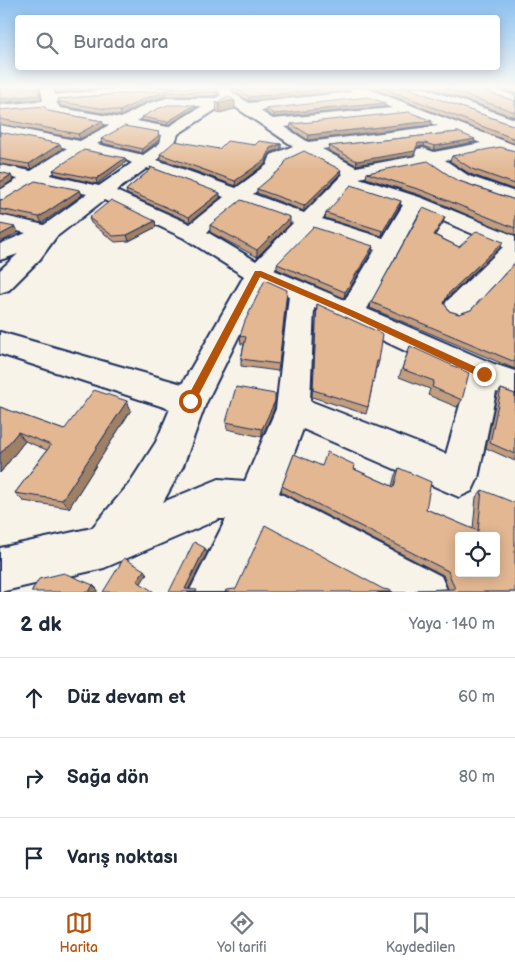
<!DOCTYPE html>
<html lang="tr">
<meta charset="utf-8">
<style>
:root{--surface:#fff;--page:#f6f6f7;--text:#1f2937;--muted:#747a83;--line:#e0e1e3;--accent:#b45309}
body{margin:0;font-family:"Balsamiq Sans",sans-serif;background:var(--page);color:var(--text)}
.controls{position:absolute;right:15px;bottom:15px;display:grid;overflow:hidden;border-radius:5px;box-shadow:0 2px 12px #0003}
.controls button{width:45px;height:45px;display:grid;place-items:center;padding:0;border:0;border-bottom:1px solid var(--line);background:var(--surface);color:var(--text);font:25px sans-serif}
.stop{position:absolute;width:15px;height:15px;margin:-11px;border:4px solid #b45309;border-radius:50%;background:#fff}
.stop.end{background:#b45309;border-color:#fff;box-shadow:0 1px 5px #0008}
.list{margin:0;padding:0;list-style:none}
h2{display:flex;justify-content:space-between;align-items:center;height:65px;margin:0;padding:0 20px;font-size:21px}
h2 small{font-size:16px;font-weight:400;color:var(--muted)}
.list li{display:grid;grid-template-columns:32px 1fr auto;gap:15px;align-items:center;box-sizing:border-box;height:80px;padding:0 20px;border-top:1px solid var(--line)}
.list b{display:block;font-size:19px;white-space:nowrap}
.list em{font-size:16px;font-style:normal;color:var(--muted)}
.icon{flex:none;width:28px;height:28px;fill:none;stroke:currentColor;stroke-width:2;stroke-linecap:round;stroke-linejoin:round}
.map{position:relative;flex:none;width:515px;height:592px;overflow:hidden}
.search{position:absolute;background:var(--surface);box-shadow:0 2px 12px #0003;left:15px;right:15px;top:15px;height:55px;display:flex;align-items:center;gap:12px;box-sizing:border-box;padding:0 18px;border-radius:5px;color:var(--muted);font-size:19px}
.sheet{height:305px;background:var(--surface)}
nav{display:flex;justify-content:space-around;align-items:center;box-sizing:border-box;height:70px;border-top:1px solid var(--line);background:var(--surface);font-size:14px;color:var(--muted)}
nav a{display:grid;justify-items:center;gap:2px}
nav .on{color:var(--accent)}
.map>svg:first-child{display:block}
</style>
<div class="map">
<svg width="515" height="592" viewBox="0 0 515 592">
<rect width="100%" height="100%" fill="#f7f3e8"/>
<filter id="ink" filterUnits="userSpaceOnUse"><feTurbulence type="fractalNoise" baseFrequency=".02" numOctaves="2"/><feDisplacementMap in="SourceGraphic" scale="10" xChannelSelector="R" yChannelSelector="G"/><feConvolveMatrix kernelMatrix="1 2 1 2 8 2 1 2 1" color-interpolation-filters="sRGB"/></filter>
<g filter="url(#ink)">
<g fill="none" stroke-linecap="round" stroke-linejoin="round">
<defs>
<path id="minor" d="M41,88H53L55,95L125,88H175L169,92L56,102L60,108L121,118L147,104L167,98H216L221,95L217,88H230L233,93L249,103L352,92L348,88H366L515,145V156L498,150L445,160L469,176L515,192V205L455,184L427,164L359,178L422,198L515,236V262L467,315L457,318L447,315L443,308L447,301L503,247L420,211L367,309L494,364L515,371V399L496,392L478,478L472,491L459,497L303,429L279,493L441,576L448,592H380L264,528L235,592H189L226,519H219L104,568L0,592V548L92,528L129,484L156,442L170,409L0,354V332L182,384L244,276L184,238L104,200L56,237L40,259L9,290L0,293V270L18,254L0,260V244L26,233L0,227V215L44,225L87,194L37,184L7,203L0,205V190L18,179L0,175V165L31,171L67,148L0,135V125L80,141L109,125L50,114L46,109L0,113V105L43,101ZM368,98L392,108L273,119L260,111ZM228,102L293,146L271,155L267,165L236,188L157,160L173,148L178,134ZM168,106H202L168,127L137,121L157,110ZM408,114L438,126L308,142L285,127ZM125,128L162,135L160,143L143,155L97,144ZM457,134L481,143L434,152L423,148L417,149L415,153L416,156L356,167L322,149ZM85,152L126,160L132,163L99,186L50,175ZM304,153L343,174L304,213L253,194L281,171L285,162ZM147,168L224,197L190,224L116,191ZM350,188L403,205L383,238L322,219ZM241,204L293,223L256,261L207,232ZM312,230L375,250L345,300L274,270ZM264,285L289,296L276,409L245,481L219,479L163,502L183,466L206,403ZM314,308L467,380L446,454L310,401Z
M405,88H424L515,119V129L407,91Z
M472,88H492L515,96V104L474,91Z"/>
</defs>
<use href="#minor" stroke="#1b2f5e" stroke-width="4"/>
<use href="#minor" fill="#f7f3e8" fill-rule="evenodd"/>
</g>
<path fill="#c29d7e" stroke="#1b2f5e" d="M232,88H348V91L249,101L234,92Z
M372,88H407L515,126V144Z
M430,88H475L515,101V117Z
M498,88H515V94Z
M169,90H218V94L215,96H166L146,102L121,116L61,106L58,99Z
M216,103L235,109L230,110L220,113L217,112Z
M384,107L273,117L266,112V109Z
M195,108L168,125L142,120V117Z
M0,110L48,111L102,121L104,126L80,139L0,124Z
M291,124L431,125L308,140L290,128Z
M0,132L62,149L31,169L0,164Z
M159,132L160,136L159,140L143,153L102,143L101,139Z
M458,132L474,142L434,150L424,146L417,147L414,155L356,165L328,150L329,146Z
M281,144V149L270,153L265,164L236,186L161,159L160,154L255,145Z
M515,151V190L470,174L450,161L452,156Z
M126,162L97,184L55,174L53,170Z
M150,167L220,198L190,222L127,194L126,190L151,169Z
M367,173L456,180L515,200V235L423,196L366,178Z
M340,174L304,211L257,193V189Z
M80,190L82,195L42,223L0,214V200Z
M400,206L382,236L325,218L326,213Z
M89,218L155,221L156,227L129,241L115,242L91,223Z
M443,223L435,235L459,247L500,248L445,300L444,303L449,311L459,314L471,310L515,263V369L370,308L371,302Z
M290,224L257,257L210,232V225Z
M373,246L372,251L344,298L277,269V264Z
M287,297L278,371L241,366V359L244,344H241L240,336Z
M317,304L379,361L377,368H376L368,407L366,414L312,397Z
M410,346L462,400L457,407L428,395L430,389L399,377Z
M501,389L515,394V461L486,448L497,395Z
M0,407L64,430L131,410L69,508L23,501L15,493L47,450L25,441L0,473Z
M274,409L262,437L227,429L226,422Z
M322,466L354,469L392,486L395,475L399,468L426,509L473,529L476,497L482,490L515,592H415L418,590L448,589L443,575L281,492L282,486Z"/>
<path fill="#9e8066" stroke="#1b2f5e" d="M38,88H39L41,99L0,103V99Z
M60,88H104L56,93L55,89Z
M331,88H348V91L249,101V97Z
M218,90V94L215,96V92Z
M166,92V96L146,102L121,116L120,111L145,98Z
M229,101H235V109L230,110L220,113L219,104Z
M385,103L384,107L273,117L274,114Z
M195,105V108L168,125L167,122Z
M102,121L104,126L80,139L78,134Z
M432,121L431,125L308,140L309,135Z
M159,132L160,136L159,140L143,153L142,149Z
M475,139L474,142L434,150L435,146Z
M418,143H425L424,146L417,147L414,155L356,165L357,161Z
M60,144L62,149L31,169L29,164Z
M281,144V149L270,153L265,164L236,186L235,181L270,148Z
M125,158L126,162L97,184L96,179Z
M341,170L340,174L304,211V206Z
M11,175L13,180L0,189V182Z
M80,190L82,195L42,223L39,217Z
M220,193V198L190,222L189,217Z
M401,201L400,206L382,236L383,231Z
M290,217V224L257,257V250Z
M445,217L443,223L432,240L434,235Z
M155,221L156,227L129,241L127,235Z
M15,227L18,233L0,242V235Z
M503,242L500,248L445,300L448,294Z
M373,246L372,251L344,298L345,292Z
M275,394L274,409L262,437V429Z
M127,401L131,410L69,508L62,500Z
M18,432L25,441L0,473V454Z
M205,548L207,553L187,592L185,589Z
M144,570L147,574L140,585L137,581Z
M93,585L98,590L97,592H89Z"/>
<path fill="#e2b792" stroke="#1b2f5e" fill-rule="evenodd" d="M0,88H38L39,95L0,99Z
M171,88H217L218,90L215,92H166L145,98L120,111L60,102L58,99L169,90Z
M236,88H331L249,97Z
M383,88H407L515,126V139Z
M444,88H475L515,101V112Z
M228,96L235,101H229L219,104L216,103Z
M368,97L385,103L274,114L266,109Z
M168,105H195L167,122L142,117L157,109Z
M44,106L48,111L102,121L78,134L0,119V110Z
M409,112L432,121L309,135L291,124Z
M124,126L159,132L158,136L142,149L101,139Z
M0,132L60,144L29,164L0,159Z
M458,132L475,139L435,146L425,143H418L415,151L357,161L329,146Z
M175,141L219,149L227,141L255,145L259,141L281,144L270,148L266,159L235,181L160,154Z
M500,147L515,151V184L472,169L452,156Z
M84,150L125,158L96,179L53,170Z
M304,151L341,170L304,206L257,189L282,168L287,159Z
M428,161L456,180L515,200V228L424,191L367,173Z
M150,167L220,193L189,217L126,190L151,169Z
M0,172L11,175L0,182Z
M35,181L80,190L39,217L0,209V200L5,199Z
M351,185L401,201L383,231L326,213Z
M111,200L155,221L127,235L113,236L89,218Z
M241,200L290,217L257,250L210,225Z
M423,208L445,217L434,235L459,247L477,231L503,242L448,294L444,303L449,311L459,314L471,310L515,263V362L371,302Z
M0,224L15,227L0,235Z
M313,227L373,246L345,292L277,264Z
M265,280L287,290L279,364L241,359L246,337L240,336L245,321Z
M317,304L383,334L379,361H377L368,407L313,390Z
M410,346L469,373L462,400L432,387L434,381L402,369Z
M236,387L275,394V401L262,429L226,422Z
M501,389L515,394V454L490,443Z
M94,390L127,401L62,500L15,493L51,445L18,432L0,454V407L64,430Z
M327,452L355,465L354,469L394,487L399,468L431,482L426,509L478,531L482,490L515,503V592H417L418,590L455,589L448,571L282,486L294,454L322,466ZM459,536H496V573H459Z
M265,525L383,589L389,590L393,592H225L226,590L236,589Z
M194,542L205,548L185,589L197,590L196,592H169Z
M124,558L144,570L137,581L154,592H103Z
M64,573L93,585L89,592H31L39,579Z"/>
</g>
<linearGradient id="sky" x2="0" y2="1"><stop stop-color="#8bc0f1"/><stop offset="0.51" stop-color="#fbfaf5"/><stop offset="1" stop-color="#fbfaf5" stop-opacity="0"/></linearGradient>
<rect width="515" height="171" fill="url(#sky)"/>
<path fill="#b45309" d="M255,271H261L354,311L487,372L489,374L487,377H480L348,315L260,277L194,404H187V398Z"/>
</svg>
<div class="controls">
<button><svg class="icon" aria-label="locate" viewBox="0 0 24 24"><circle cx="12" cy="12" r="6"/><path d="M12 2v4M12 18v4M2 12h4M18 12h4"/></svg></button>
</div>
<div class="stop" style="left:190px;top:401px"></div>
<div class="stop end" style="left:484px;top:374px"></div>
<div class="search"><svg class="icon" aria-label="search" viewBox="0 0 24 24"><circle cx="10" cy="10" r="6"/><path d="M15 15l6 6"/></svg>Burada ara</div>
</div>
<section class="sheet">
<h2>2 dk<small>Yaya · 140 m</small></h2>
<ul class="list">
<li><svg class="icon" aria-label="ahead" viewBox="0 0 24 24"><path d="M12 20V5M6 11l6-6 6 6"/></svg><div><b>Düz devam et</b></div><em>60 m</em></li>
<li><svg class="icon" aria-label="right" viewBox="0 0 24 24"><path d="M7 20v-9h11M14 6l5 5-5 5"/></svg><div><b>Sağa dön</b></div><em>80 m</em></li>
<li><svg class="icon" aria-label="arrive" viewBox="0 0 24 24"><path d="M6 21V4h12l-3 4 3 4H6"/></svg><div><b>Varış noktası</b></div></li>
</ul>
</section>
<nav>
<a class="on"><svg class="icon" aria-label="map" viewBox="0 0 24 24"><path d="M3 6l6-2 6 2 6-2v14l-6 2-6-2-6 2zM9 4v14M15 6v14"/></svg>Harita</a>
<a><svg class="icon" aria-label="directions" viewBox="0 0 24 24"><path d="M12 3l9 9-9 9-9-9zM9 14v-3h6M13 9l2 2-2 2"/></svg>Yol tarifi</a>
<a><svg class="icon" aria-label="saved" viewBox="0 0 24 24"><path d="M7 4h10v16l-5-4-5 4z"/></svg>Kaydedilen</a>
</nav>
